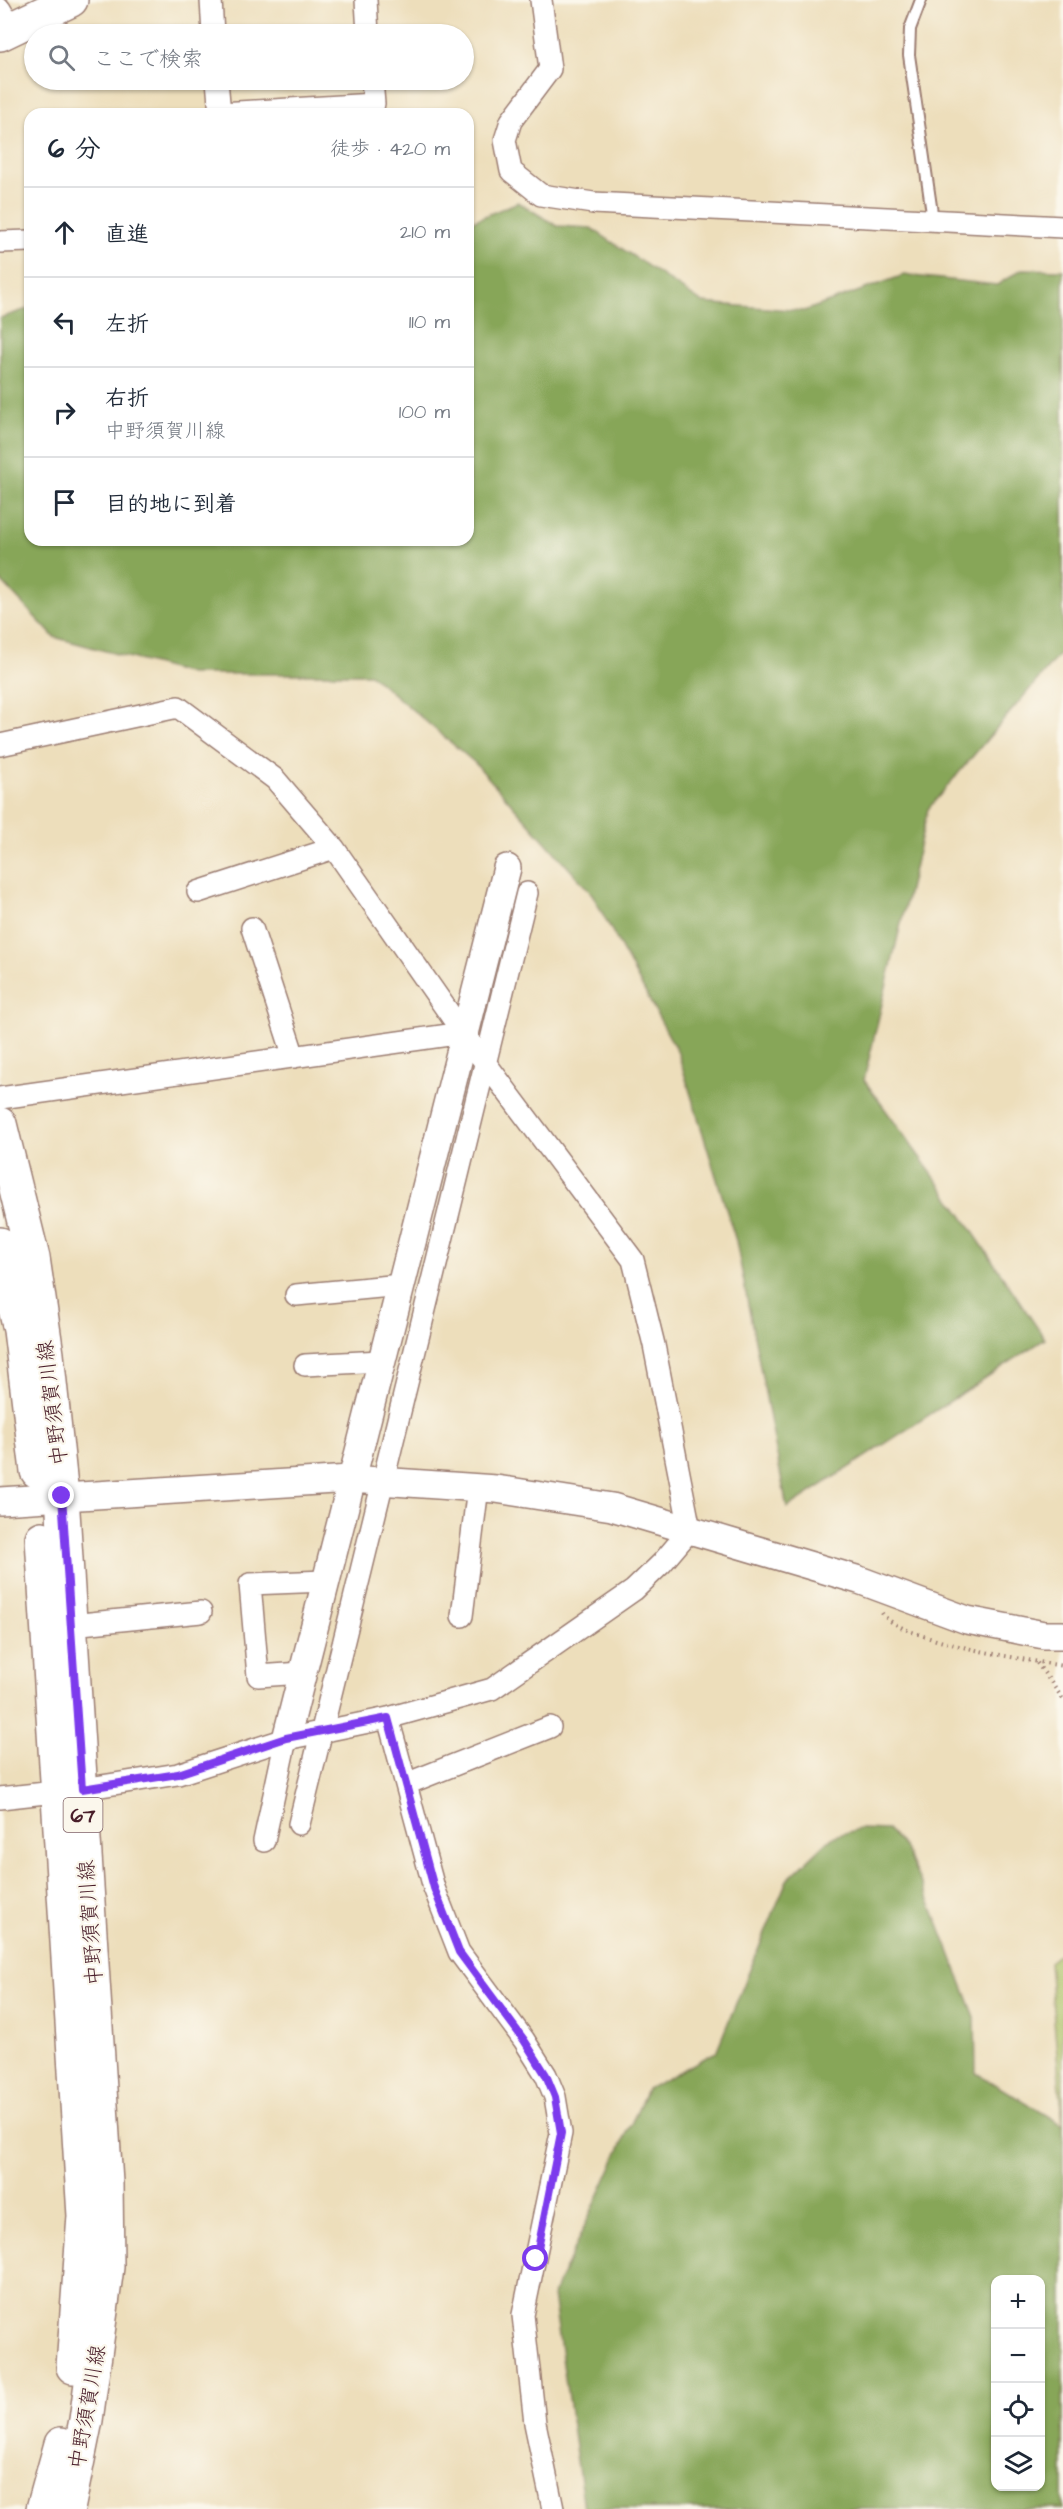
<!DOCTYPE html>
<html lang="ja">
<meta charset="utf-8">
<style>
:root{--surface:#fff;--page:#f6f6f7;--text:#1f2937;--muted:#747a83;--line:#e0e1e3}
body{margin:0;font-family:"Architects Daughter","Klee One",sans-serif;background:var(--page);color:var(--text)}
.controls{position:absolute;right:18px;bottom:18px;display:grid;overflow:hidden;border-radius:12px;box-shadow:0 2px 4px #0004}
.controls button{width:54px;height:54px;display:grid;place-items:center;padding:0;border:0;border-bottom:2px solid var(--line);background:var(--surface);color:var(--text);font:30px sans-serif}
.stop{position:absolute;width:18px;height:18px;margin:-14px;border:4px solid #7c3aed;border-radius:50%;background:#fff}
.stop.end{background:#7c3aed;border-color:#fff;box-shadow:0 2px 6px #0008}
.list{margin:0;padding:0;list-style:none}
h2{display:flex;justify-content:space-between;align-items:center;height:78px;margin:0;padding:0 24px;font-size:26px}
h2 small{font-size:20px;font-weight:400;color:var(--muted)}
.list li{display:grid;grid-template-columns:39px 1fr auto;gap:18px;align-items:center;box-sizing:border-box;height:90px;padding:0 24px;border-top:2px solid var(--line)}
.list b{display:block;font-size:22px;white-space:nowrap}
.list p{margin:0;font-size:20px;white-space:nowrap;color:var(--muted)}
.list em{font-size:20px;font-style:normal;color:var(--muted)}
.icon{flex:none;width:33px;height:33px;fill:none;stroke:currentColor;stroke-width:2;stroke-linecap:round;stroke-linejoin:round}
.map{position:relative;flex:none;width:1063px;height:2509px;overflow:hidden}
.search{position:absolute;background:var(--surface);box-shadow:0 2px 4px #0004;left:24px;top:24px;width:450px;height:66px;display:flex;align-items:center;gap:15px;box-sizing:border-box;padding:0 21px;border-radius:33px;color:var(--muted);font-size:22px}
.panel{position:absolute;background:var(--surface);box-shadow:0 2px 4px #0004;left:24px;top:108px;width:450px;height:438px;border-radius:18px}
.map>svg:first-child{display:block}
</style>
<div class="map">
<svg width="1063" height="2509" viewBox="0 0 1063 2509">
<rect width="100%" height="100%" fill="#fbf7ec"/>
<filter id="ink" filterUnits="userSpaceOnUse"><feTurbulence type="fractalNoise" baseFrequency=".0167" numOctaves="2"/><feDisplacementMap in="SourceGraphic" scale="12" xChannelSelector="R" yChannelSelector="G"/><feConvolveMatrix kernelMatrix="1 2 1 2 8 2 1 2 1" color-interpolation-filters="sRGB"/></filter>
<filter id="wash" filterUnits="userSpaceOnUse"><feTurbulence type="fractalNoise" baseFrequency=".008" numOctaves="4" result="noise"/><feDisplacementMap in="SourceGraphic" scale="24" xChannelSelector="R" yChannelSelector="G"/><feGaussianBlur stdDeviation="1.35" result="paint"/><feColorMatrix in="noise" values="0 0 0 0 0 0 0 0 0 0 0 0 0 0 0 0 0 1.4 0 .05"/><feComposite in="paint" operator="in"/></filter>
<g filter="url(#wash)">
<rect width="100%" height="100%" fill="#eddebb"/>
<path fill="#aabf63" stroke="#7a6f47" stroke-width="1.5" d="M1063,1951V2125L1049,1962Z"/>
<path fill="#87a659" stroke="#686242" stroke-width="1.5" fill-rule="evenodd" d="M518,202L557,226L591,228L703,303L804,311L904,275L997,285L1022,269L1063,270V650L928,809L864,1080L961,1214L1045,1339L787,1508L736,1241L678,1053L592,894L475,763L370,674H190L54,637L0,580V318L30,308V540H468V223Z
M859,1829L888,1830L904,1847L932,1907L975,2017L976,2073L1063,2125V2509H584L553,2295L647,2089L716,2052L787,1880L832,1837ZM996,2280H1040V2486H996Z"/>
</g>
<g filter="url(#ink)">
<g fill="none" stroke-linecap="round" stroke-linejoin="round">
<defs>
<path id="service" d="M921,0L910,29L909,55L933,220"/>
<path id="minor" d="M211,0L213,34
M366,0L368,34
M541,0L550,69L511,121L505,140L511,171L541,195L593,203L1063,227
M0,9L11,28
M217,80L220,114
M220,113L374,104L372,80
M0,242L30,241
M0,745L178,707L275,779L334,848L463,1033L633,1260L654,1345L690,1530L662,1563L634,1590L492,1689L388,1718L286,1739L178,1774L82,1789L0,1798
M198,892L334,848
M252,928L294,1057
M0,1098L463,1033
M296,1295L401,1285
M305,1365L381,1361
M462,1616L478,1487
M71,1625L201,1612
M302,1673L258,1676L250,1584L325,1581
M388,1718L434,1888L459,1952L524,2040L546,2075L555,2097L561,2133L523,2315L535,2423L553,2509
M406,1784L550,1727
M299,1824L527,893
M264,1841L286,1739"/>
<path id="tertiary" d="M0,1501L350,1479L496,1489L612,1507L859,1580L967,1620L1044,1635H1063
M286,1739L507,868"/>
<path id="primary" d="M0,34L71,0
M0,1124L33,1258L47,1354L62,1496L106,2183L107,2267L86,2420L68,2509
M0,1244L20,1330L37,1471
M42,1538L84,2216L73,2367
M43,2509L61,2444"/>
</defs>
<use href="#service" stroke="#9c7e73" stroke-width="14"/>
<use href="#minor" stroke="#9c7e73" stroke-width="24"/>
<use href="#tertiary" stroke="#9c7e73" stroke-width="30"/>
<use href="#primary" stroke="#9c7e73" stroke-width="36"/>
<path stroke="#9c7e73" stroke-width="4" stroke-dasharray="1.5 4.5" stroke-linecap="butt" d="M882,1613C900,1641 1028,1660 1063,1666
M1037,1663L1063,1699"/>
<use href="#service" stroke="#fff" stroke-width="10"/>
<use href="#minor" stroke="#fff" stroke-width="21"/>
<use href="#tertiary" stroke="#fff" stroke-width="27"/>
<use href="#primary" stroke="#fff" stroke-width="33"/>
</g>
</g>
<g fill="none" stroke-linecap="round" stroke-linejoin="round" filter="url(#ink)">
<path stroke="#7c3aed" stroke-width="8" d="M62,1496L82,1789L178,1774L286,1738L388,1718L434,1888L459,1952L524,2040L546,2075L555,2097L561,2133L536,2259"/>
</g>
<g text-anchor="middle" stroke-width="4.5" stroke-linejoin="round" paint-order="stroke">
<rect fill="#fbf7ec" stroke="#7f6065" stroke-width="1.5" x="63.5" y="1798" width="39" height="34" rx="4.5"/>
<g font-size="20" font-weight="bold" fill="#4a1f2b">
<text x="83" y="1822">67</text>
</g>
<g font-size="21" fill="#4a1f2b" stroke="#fbf7ec">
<text transform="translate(52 1403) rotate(-97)" y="7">中野須賀川線</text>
<text transform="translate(90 1923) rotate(-94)" y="7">中野須賀川線</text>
<text transform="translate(87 2407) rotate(-80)" y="7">中野須賀川線</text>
</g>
</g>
</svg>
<div class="controls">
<button>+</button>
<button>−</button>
<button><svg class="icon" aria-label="locate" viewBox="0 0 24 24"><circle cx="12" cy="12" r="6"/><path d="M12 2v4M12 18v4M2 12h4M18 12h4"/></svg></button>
<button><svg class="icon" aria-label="layers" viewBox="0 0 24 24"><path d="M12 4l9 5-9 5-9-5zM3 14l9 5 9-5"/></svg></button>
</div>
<div class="stop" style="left:536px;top:2259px"></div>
<div class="stop end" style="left:62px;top:1496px"></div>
<div class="search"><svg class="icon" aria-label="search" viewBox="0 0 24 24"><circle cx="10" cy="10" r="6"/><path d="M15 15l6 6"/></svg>ここで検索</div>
<section class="panel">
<h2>6 分<small>徒歩 · 420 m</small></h2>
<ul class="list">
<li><svg class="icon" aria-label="ahead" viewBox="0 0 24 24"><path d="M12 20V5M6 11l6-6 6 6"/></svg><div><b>直進</b></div><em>210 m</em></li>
<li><svg class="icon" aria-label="left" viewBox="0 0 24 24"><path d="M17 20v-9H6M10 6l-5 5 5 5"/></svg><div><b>左折</b></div><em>110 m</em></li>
<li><svg class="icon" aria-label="right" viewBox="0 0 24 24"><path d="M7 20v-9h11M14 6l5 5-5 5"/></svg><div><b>右折</b><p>中野須賀川線</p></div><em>100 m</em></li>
<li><svg class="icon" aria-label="arrive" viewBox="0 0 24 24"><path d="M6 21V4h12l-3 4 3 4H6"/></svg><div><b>目的地に到着</b></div></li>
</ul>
</section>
</div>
